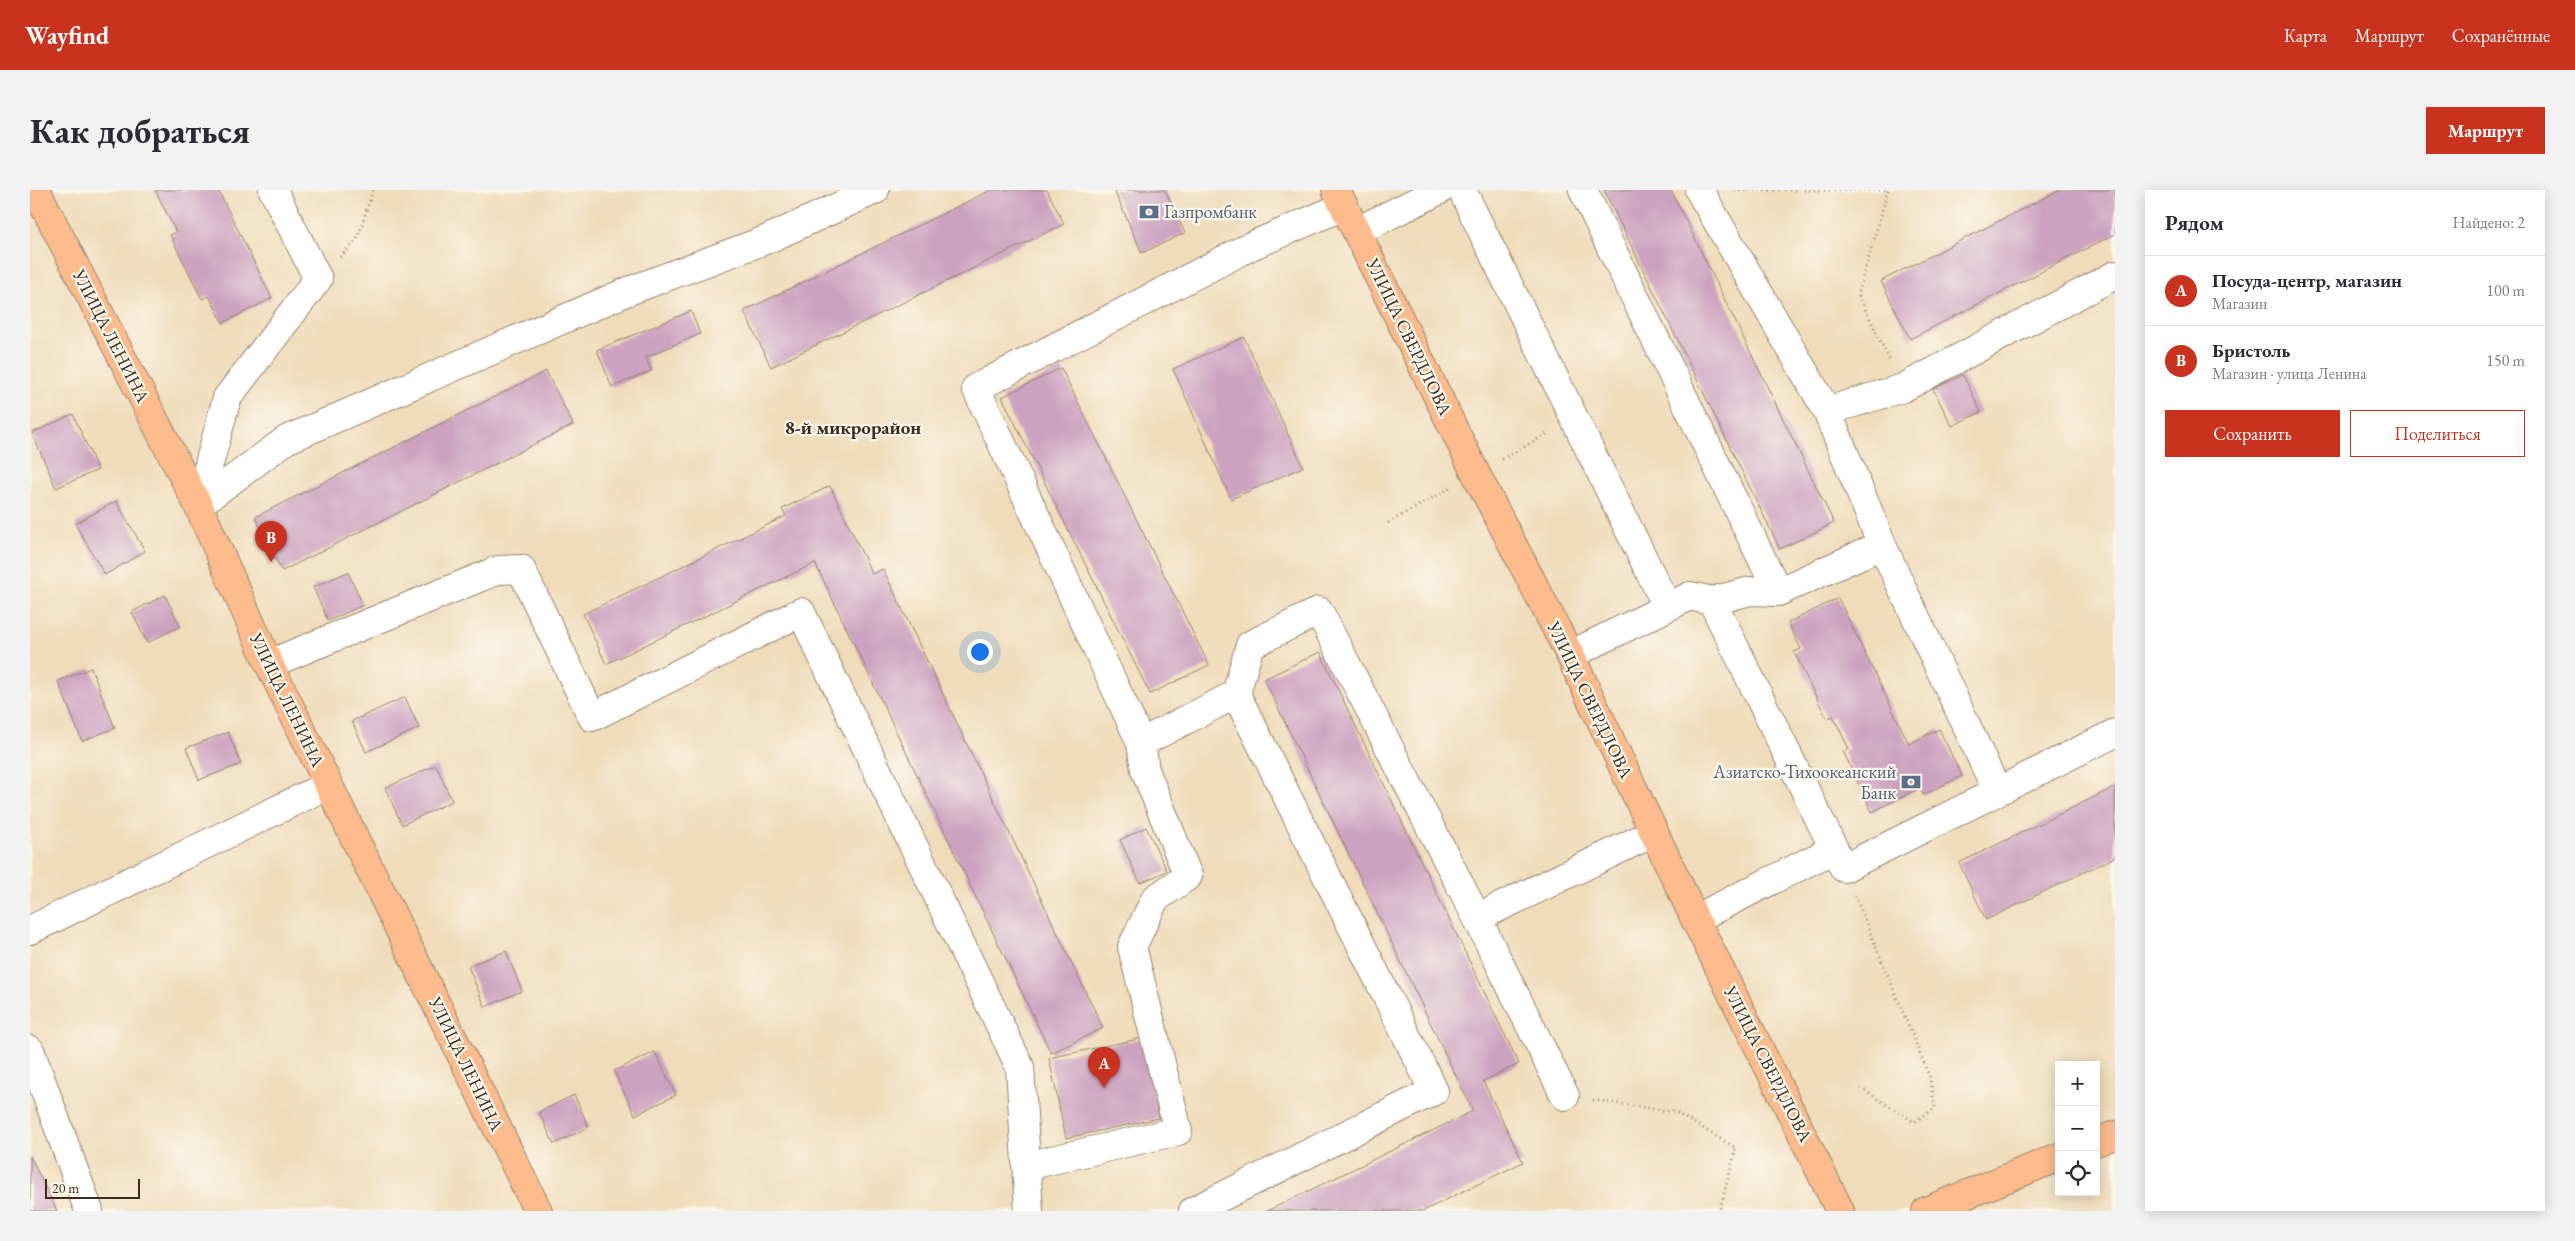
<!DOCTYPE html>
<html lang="ru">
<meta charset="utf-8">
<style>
:root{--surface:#fff;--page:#f2f2f3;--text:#2b2b33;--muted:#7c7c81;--line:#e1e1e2;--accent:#c8321e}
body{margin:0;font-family:"EB Garamond",serif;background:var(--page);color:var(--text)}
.controls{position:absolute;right:15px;bottom:15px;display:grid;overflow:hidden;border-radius:0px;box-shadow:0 2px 12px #0003}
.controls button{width:45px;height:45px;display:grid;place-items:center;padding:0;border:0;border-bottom:1px solid var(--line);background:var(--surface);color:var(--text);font:25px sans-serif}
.scale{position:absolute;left:15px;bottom:12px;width:95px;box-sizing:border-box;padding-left:5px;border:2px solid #3b2a1e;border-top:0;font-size:14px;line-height:18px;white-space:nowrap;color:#3b2a1e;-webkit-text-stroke:4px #fbf7ec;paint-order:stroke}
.you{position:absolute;left:949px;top:461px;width:18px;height:18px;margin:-12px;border:4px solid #fff;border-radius:50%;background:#1a73e8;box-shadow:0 0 0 8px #1a73e833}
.badge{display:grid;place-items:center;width:32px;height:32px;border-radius:50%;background:var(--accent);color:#fff;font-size:16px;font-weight:700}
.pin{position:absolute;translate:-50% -41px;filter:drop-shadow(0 1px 2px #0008)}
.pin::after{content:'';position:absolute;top:26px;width:18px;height:15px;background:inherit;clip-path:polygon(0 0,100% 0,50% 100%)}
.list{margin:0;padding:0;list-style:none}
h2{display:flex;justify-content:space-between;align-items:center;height:65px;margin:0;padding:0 20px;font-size:21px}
h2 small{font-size:16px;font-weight:400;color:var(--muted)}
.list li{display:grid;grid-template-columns:32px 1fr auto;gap:15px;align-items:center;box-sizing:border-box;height:70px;padding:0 20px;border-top:1px solid var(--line)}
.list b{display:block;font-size:19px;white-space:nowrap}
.list p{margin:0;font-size:16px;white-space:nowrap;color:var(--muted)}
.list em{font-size:16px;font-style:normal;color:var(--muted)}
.actions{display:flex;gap:10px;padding:15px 20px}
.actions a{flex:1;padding:11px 0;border:1px solid var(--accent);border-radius:0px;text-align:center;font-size:18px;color:var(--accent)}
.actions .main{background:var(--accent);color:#fff}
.icon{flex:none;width:28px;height:28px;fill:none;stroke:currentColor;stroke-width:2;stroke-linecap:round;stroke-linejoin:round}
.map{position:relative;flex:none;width:2085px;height:1021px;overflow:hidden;border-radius:0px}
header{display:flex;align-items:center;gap:30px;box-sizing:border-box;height:70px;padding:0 25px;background:var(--accent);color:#fff}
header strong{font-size:24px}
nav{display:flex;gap:28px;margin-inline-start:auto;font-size:18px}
.intro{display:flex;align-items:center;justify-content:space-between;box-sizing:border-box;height:120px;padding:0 30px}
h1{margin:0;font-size:35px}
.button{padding:12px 22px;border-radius:0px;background:var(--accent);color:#fff;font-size:18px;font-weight:700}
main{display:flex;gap:30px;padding:0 30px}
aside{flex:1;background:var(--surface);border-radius:0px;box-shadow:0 2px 12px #0003}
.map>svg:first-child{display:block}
</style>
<header>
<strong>Wayfind</strong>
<nav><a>Карта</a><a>Маршрут</a><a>Сохранённые</a></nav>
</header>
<div class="intro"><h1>Как добраться</h1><a class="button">Маршрут</a></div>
<main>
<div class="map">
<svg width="2085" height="1021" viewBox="0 0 2085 1021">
<rect width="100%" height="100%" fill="#fbf7ec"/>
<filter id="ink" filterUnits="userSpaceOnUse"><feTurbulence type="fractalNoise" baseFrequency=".02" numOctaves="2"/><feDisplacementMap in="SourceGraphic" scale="10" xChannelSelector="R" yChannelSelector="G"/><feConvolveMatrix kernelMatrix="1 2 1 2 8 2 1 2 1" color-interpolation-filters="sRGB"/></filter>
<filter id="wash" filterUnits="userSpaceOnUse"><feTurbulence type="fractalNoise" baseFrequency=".0096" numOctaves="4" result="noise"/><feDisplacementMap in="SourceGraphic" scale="20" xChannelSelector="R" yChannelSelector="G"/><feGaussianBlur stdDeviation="1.12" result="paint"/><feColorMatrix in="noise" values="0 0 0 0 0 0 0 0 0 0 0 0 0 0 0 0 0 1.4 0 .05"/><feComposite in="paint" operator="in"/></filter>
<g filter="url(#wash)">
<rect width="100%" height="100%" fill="#f0dcba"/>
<g id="blocks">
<path fill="#cca2c0" d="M125,0H188L242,108L193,133L179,106L172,109L140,45L146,42Z
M961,0H1017L1034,34L741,177L714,121Z
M1084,0H1135L1155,43L1112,63Z
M1574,0H1641L1804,333L1750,359Z
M2030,0H2085V44L1880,149L1851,91Z
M661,121L670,144L616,167L621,181L582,197L567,160Z
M1214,147L1273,277L1201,309L1143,179Z
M1031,178L1179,475L1120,504L972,207Z
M516,181L543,235L252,381L225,327Z
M1933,185L1951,222L1922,236L1903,199Z
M43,224L68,280L26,298L2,243Z
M800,296L842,384L853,379L1073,838L1021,863L785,373L576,474L553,424L756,326L752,319Z
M86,311L115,361L75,385L45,334Z
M318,382L333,415L298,431L283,397Z
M135,405L150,436L117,453L102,422Z
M1808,408L1879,554L1909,539L1932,586L1893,605L1890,598L1842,622L1813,561L1819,559L1803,526L1797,529L1764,462L1771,459L1758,433Z
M1290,462L1489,874L1453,891L1493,972L1393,1021H1237L1443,921L1234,489Z
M61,478L85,538L52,551L28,491Z
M375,507L389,538L336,562L322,531Z
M198,542L211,574L169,590L156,558Z
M406,575L422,611L372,635L355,598Z
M2085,597V667L1956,730L1929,673Z
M1116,637L1137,681L1110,693L1090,650Z
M476,761L492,801L455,817L438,776Z
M1113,848L1129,928L1036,948L1019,868Z
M625,862L646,905L605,925L584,881Z
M544,905L559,937L524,954L509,922Z
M0,966L27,1021H0Z"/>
</g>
</g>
<g filter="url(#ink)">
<use href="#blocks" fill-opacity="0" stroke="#96836c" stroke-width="1"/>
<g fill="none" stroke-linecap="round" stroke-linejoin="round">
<defs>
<path id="minor" d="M1432,0L1637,417
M1553,0L1748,402L1852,355L1797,221L1669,0
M1327,41L1410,0
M1797,221L1873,198L2085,85
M168,315L256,250L596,102L738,49L845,0
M168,315L197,208L288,89L243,0
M1852,355L1967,601
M1682,411L1804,659
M1540,465L1660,406L1682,411L1720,401L1748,402
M239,474L468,380L491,379L562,527L771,422L990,877L999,1021
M1206,504L1220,455L1289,421L1447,728L1535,906
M1447,728L1623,643
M1665,729L1804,659L1814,678L2085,543
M0,740L298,595
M0,860L59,1021
M996,976L1148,941L1102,757L1125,709L1158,686L1115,580L1111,553
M1163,1021L1404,901L1206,504L1111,553L946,198L1221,56L1314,16"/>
<path id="major" d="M6,0L168,315L239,474L508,1021
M1306,0L1446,284L1540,465L1665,729L1810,1021
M2066,952L2085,945
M1896,1021L2029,967"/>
</defs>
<use href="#minor" stroke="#96836c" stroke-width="30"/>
<use href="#major" stroke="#96836c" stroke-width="30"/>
<path stroke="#96836c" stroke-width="3" stroke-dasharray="1 4" stroke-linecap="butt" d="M1704,0H1858
M1858,0L1828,104L1860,171
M310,67L327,50L343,0
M1472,269L1519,243
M1358,333L1420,298
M1825,706L1900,888L1905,918L1884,932L1831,898
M1563,910L1645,922L1706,958L1690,1019"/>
<use href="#minor" stroke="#fff" stroke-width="28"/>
<use href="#major" stroke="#fbbb8d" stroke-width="28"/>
</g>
</g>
<defs>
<symbol id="bank-bare" viewBox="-9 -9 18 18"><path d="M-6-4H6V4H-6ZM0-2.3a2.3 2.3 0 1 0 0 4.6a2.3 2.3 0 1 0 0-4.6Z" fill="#5c6f8a" stroke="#fbf7ec" stroke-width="2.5" paint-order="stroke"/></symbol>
</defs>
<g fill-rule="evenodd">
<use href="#bank-bare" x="1105" y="8" width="28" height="28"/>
<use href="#bank-bare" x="1867" y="578" width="28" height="28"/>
</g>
<g text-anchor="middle" stroke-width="4.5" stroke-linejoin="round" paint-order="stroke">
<g font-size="18" fill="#4e5e75" stroke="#fbf7ec" text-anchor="start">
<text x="1134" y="28">Газпромбанк</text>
<text x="1866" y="588" text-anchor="end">Азиатско-Тихоокеанский<tspan x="1866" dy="21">Банк</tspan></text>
</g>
<g font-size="18" fill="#3b2a1e" stroke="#fbf7ec">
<text transform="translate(81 146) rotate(63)" y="6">УЛИЦА ЛЕНИНА</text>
<text transform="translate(1379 147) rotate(64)" y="6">УЛИЦА СВЕРДЛОВА</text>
<text transform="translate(257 510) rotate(64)" y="6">УЛИЦА ЛЕНИНА</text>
<text transform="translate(1560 510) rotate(64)" y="6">УЛИЦА СВЕРДЛОВА</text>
<text transform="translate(436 874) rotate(64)" y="6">УЛИЦА ЛЕНИНА</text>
<text transform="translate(1738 874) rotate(63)" y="6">УЛИЦА СВЕРДЛОВА</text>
</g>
<g font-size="19" font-weight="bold" fill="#3b2a1e" stroke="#fbf7ec">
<text x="823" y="244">8-й микрорайон</text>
</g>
</g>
</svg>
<div class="controls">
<button>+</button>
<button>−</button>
<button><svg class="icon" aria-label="locate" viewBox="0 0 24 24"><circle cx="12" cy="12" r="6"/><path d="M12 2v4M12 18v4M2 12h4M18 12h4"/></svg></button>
</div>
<div class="scale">20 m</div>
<div class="you"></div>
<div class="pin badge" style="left:1074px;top:898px">A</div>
<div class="pin badge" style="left:241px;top:372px">B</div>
</div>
<aside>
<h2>Рядом<small>Найдено: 2</small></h2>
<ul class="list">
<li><span class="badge">A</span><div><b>Посуда-центр, магазин</b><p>Магазин</p></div><em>100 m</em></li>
<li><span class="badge">B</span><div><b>Бристоль</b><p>Магазин · улица Ленина</p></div><em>150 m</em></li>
</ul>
<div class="actions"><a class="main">Сохранить</a><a>Поделиться</a></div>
</aside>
</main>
